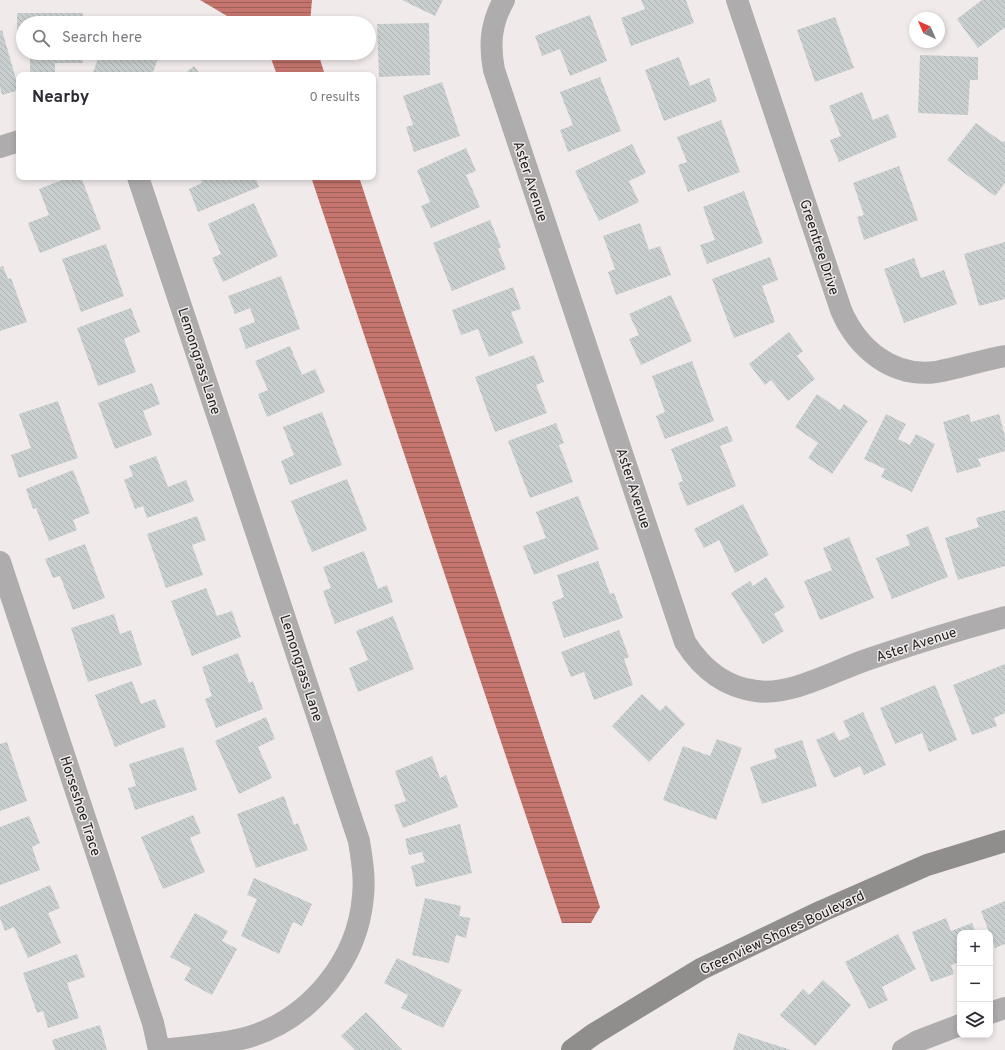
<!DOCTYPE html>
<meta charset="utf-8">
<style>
:root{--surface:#fff;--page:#f2f2f3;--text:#2b2b33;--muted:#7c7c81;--line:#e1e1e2}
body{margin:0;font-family:Overpass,sans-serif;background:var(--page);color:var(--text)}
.controls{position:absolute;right:12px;bottom:12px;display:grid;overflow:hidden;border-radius:8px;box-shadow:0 2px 6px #0003}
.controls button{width:36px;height:36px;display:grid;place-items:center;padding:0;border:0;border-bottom:1px solid var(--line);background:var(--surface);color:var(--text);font:20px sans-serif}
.compass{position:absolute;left:909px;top:12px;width:36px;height:36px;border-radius:50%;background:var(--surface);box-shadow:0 2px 6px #0003;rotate:315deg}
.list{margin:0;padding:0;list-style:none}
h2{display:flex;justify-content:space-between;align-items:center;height:52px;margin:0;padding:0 16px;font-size:17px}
h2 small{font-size:13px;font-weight:400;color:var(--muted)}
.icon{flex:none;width:22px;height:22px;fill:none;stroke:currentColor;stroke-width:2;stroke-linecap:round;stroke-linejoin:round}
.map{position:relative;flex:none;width:1005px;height:1050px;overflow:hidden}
.search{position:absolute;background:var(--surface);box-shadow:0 2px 6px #0003;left:16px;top:16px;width:360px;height:44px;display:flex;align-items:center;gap:10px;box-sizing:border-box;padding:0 14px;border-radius:22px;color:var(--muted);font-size:15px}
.panel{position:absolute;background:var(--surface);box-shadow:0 2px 6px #0003;left:16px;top:72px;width:360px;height:108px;border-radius:8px}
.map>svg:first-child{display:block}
</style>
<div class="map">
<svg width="1005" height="1050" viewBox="0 0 1005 1050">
<defs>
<pattern id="water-rules" width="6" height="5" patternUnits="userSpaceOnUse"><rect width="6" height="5" fill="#c5756e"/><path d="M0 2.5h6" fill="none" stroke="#a0605a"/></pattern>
<pattern id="building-back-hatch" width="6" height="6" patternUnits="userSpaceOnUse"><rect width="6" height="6" fill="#c9cecf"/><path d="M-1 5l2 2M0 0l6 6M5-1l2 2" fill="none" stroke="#acb1b1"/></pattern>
</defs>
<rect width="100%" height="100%" fill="#f0ebea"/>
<path fill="url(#water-rules)" d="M200,0H312L310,23H239Z
M269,53H318L325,75H277Z
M311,177H359L600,907L591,923H562Z"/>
<path fill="url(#building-back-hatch)" d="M402,0H443L435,16Z
M641,0H686L694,23L631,46L621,18L645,9Z
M982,0H1005V30L1004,28L978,48L957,19Z
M17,13H83V23H23V40H17Z
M590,15L607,61L570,76L560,49L542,56L535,36Z
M835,17L854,68L815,82L797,30Z
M429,23L430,75L379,77L377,24Z
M2,30L19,90L2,95L0,87V31Z
M30,53H83V63H55V75H30Z
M100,53H160L152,75H92Z
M920,55L978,57V80H970L968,115L918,113Z
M679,57L690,86L709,78L717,101L664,121L645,70Z
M194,66L201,75H183Z
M600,77L621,131L568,152L560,130L573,125L560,92Z
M442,82L460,136L414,152L406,127L413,125L403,96Z
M862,92L873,120L888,114L897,137L839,162L830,140L841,136L829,106Z
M721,120L740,172L688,192L678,165L687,162L677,137Z
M976,123L1002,142L1005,141V183L995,196L947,160Z
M632,144L646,173L629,181L639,202L599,221L575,171Z
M466,148L476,171L466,175L480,207L431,228L421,206L430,202L417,170Z
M899,166L918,220L864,240L857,217L864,215L853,183Z
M70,177H81L101,229L40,253L28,223L49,215L39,189Z
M200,177H255L259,187L198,212L189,189L202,183Z
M744,191L763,243L707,264L700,245L715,240L703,207Z
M254,203L278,256L223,282L212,258L221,254L208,224Z
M490,220L501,247L498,249L506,269L452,291L433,243Z
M640,223L649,250L660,246L671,275L616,295L608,272L615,269L603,236Z
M1005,242V299L979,306L964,254Z
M106,244L124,296L81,312L62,259Z
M770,257L778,280L762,286L775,322L734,338L712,279Z
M914,258L921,278L944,270L957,304L904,323L884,269Z
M3,266L8,279L11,278L27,322L0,331V267Z
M281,276L300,329L246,349L239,328L255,322L250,308L235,314L228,296Z
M513,287L521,309L511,312L523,343L489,357L478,329L461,335L452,310Z
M671,295L692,341L641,365L629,339L639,335L629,314Z
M131,308L140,332L124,339L136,372L98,386L77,328Z
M789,332L803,351L797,356L815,379L788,401L771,380L765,385L749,364Z
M290,346L302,375L315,369L325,392L267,417L258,394L268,390L255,361Z
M534,355L544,382L536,385L547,413L495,432L475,377Z
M692,361L714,421L665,439L656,416L665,412L652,376Z
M152,383L160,404L143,411L152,435L115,449L98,403Z
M817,394L840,410L844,404L868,421L832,474L808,458L818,443L795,427Z
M58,401L78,458L19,478L11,455L31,448L19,414Z
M322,412L342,465L290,485L281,461L294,455L283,427Z
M886,414L906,424L898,439L910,445L916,434L935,444L912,492L881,477L885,469L864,459Z
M969,414L971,422L999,414L1005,436V451L978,459L981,466L957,473L943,422Z
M556,423L564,443L559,445L573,482L530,498L508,441Z
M727,426L733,441L720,446L736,486L687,506L678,483L683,481L671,449Z
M156,456L168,487L186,480L194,501L147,518L143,506L135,509L124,480L133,476L129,466Z
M73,470L90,513L73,520L77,530L49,541L36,508L33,509L26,489Z
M347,479L367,530L312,552L291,501Z
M578,496L599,549L534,575L523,546L546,538L536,512Z
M743,504L769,555L735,573L719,540L704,548L694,529Z
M1005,510V566L958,580L945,538L979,527L976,518Z
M197,516L206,540L192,545L203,575L166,588L147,534Z
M928,526L948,577L892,599L876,558L910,545L906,535Z
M849,537L874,598L820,620L804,581L832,570L823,548Z
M85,544L105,598L73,610L60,576L53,578L45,559Z
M364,551L378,589L387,585L393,602L335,624L323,591L331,588L323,567Z
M598,561L610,594L614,593L623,618L564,638L552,602L564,597L557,575Z
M766,577L785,607L774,614L784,631L763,644L731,593L750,581L753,586Z
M206,588L217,616L232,611L241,637L192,656L171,601Z
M114,614L120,634L131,630L142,665L88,682L71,628Z
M393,616L414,669L358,692L349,668L368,660L356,631Z
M619,630L629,657L624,659L633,685L594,700L584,672L571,677L561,652Z
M238,653L249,683L253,681L263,709L216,728L205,699L212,696L202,667Z
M1005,664V713L994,718L997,726L972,735L953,685Z
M132,681L141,704L155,699L166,727L115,747L95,695Z
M935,685L957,740L929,752L922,733L895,744L880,708Z
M642,694L660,711L666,705L685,724L649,762L612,726Z
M863,712L886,765L864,775L860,766L834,778L816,740L834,732L839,741L850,736L843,721Z
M266,717L275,739L258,747L272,778L239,794L215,741Z
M717,739L742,748L716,820L663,800L683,746L710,756Z
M802,740L817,786L762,804L750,767L777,758L774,749Z
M7,742L27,801L0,811V744Z
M183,747L197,790L135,810L128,788L136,786L129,764Z
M432,756L440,778L446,775L458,807L403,828L394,805L406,801L395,771Z
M284,796L294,825L298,823L308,850L256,868L237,814Z
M193,815L201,833L190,838L205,872L163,889L141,837Z
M29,816L40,843L32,847L40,870L0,885V827Z
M460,824L472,873L416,887L411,866L425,862L422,852L409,855L405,839Z
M254,878L312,904L302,926L293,922L279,954L241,936L257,899L247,895Z
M50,885L60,908L48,913L61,943L28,958L14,927L5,931L0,918V907Z
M425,898L461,906L459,916L470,918L466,938L456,935L449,963L412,955Z
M1005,901V944L995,948L981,911Z
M195,913L228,931L222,941L237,949L212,995L184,980L191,968L170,957Z
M946,918L951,931L972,923L976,933H960V962L951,965L954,974L931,982L912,932Z
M898,934L916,969L882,987L888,1000L869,1009L845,962Z
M77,954L85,977L67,983L79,1018L48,1028L43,1011L37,1013L23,973Z
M397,958L462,990L443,1028L401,1008L408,995L384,983Z
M823,980L851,1005L815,1046L780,1015L803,989L809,995Z
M366,1012L402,1050H355L341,1036Z
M100,1025L107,1050H55L52,1040Z
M738,1033L791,1050H733Z"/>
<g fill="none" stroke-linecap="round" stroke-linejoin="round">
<path stroke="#aeacac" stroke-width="22" d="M504,0C491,23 489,44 494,70L685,642C702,669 724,687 756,691C791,696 834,671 866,660C912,644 958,630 1005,617
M737,0L841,310C857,348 892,378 936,372C959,368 982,360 1005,356
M0,147L19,141
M138,177L359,841C362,860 365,878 363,896C358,960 311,1018 249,1037C221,1045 190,1046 162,1050
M0,562L153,1023L159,1050
M990,1013L1005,1008
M903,1050L918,1041L960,1025"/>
<path stroke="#908d8d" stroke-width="22" d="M572,1050L594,1034L701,969L822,911L927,865L1005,841"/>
</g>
<g text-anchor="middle" stroke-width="3" stroke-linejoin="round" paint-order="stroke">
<g font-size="14" fill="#22201f" stroke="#f0ebea">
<text transform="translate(531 181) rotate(72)" y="5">Aster Avenue</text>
<text transform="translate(820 247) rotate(72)" y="5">Greentree Drive</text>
<text transform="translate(200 361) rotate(72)" y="5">Lemongrass Lane</text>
<text transform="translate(634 488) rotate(72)" y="5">Aster Avenue</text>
<text transform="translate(916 644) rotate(-18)" y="5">Aster Avenue</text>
<text transform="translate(302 668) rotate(72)" y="5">Lemongrass Lane</text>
<text transform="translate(81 806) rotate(72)" y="5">Horseshoe Trace</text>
<text transform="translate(782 932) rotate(-25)" y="5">Greenview Shores Boulevard</text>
</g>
</g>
</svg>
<div class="controls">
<button>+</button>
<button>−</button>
<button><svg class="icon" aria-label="layers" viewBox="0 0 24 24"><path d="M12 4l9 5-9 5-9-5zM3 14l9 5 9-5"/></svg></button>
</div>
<svg class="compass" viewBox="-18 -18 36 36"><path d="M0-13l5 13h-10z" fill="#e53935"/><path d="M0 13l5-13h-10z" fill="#7c7c81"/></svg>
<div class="search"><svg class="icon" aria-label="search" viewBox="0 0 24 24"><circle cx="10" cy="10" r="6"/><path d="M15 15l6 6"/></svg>Search here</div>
<section class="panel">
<h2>Nearby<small>0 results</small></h2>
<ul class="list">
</ul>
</section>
</div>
